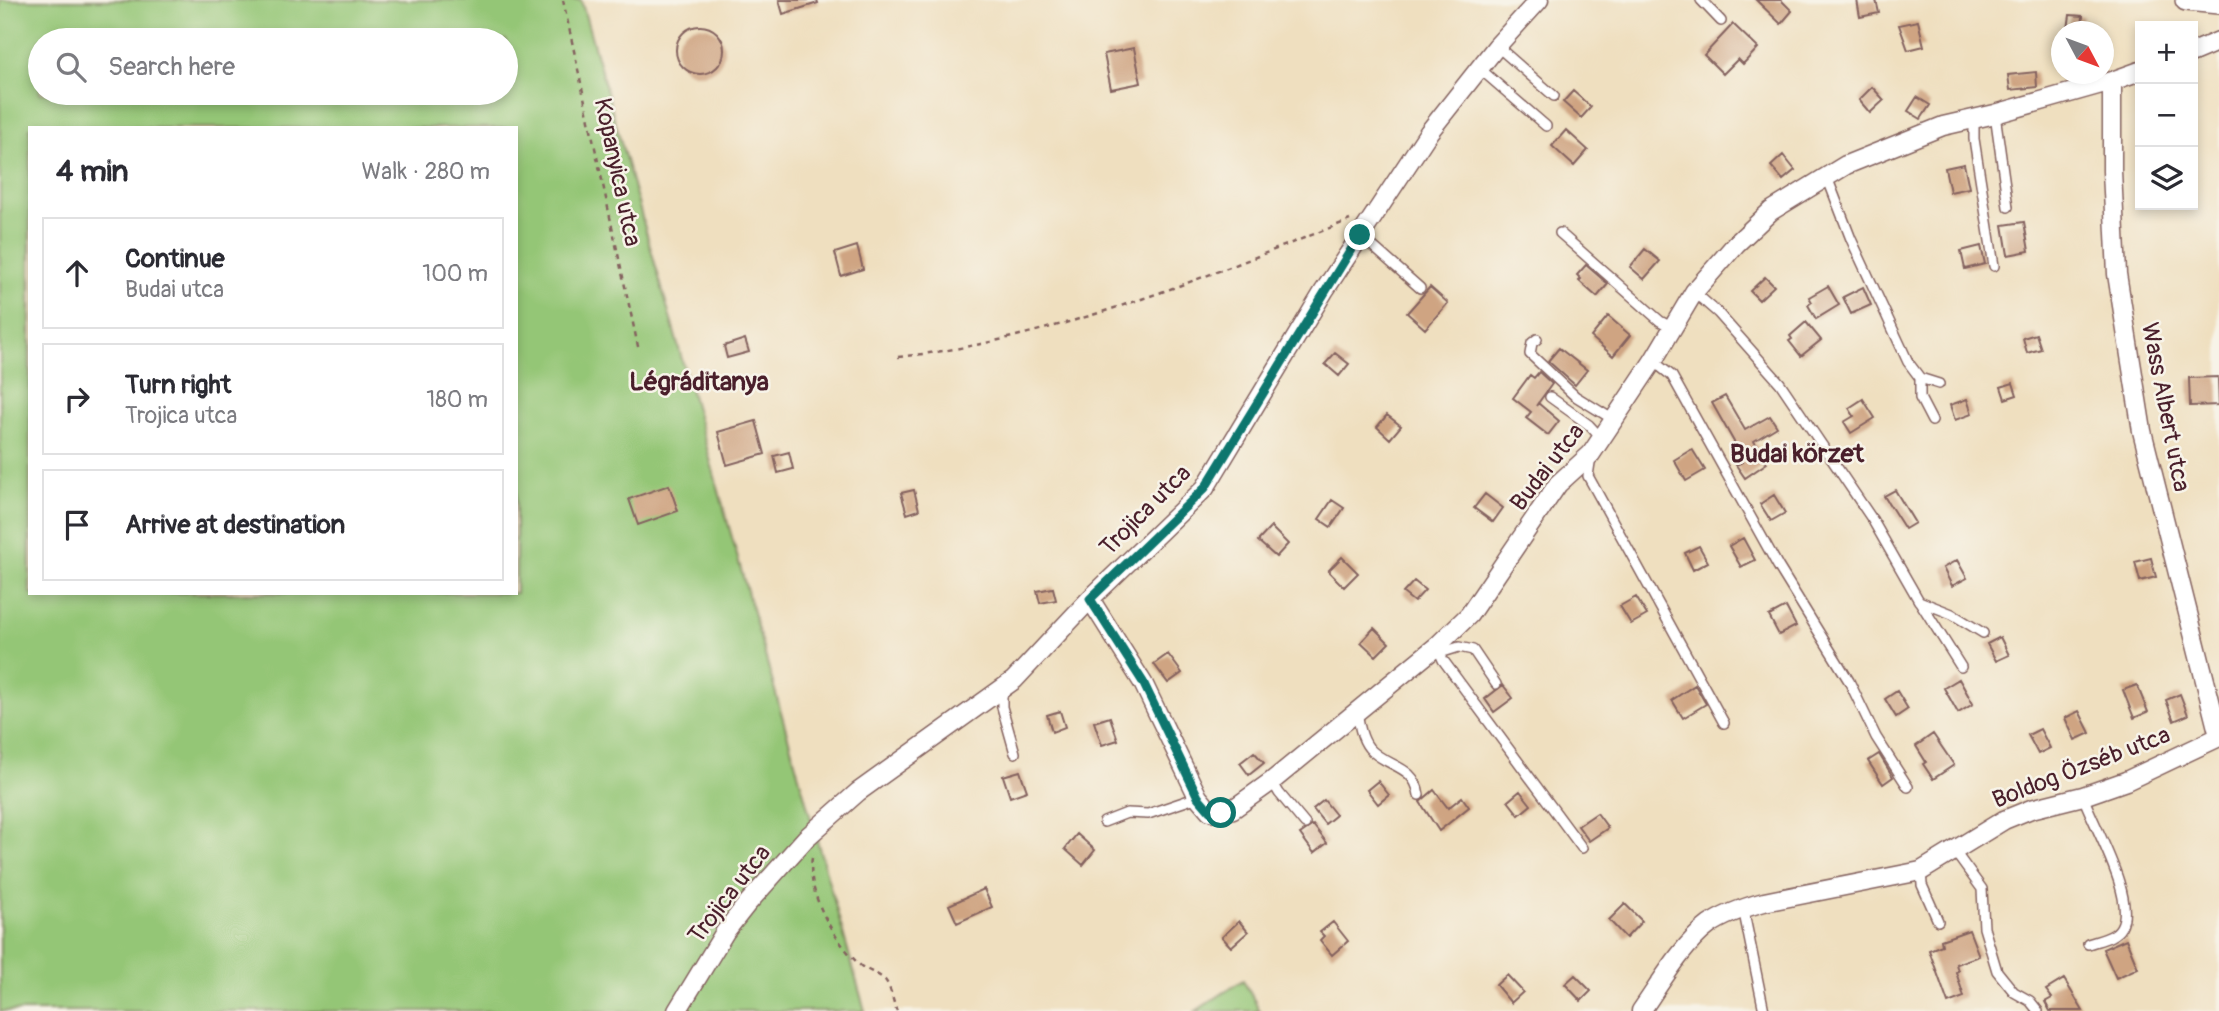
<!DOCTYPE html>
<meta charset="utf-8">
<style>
:root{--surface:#fff;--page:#f7f7f7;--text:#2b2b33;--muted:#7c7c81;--line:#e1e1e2}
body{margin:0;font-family:Pangolin,sans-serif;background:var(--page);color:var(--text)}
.controls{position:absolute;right:21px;top:21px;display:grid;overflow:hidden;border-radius:0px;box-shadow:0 4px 10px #0003}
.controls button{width:63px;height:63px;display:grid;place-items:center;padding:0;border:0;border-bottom:2px solid var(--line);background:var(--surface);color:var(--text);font:35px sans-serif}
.compass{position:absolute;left:2051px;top:21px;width:63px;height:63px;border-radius:50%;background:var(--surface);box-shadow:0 4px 10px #0003;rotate:131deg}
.stop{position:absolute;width:21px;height:21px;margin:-16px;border:5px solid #0f766e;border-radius:50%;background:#fff}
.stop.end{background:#0f766e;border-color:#fff;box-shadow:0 2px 7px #0008}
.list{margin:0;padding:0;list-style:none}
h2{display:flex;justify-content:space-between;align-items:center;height:91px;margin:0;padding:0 28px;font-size:30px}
h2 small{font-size:23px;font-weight:400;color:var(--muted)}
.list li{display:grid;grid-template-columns:46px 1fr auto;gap:21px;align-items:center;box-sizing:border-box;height:112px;margin:0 14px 14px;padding:0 14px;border:2px solid var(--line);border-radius:0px}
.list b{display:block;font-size:26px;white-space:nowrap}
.list p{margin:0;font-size:23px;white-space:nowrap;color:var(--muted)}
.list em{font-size:23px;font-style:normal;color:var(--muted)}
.icon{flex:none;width:38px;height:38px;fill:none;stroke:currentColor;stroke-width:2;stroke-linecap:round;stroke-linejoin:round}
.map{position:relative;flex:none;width:2219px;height:1011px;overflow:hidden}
.search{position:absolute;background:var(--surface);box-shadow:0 4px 10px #0003;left:28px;top:28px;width:490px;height:77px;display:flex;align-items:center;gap:18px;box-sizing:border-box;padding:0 24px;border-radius:38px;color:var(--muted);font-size:26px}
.panel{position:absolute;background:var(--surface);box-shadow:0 4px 10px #0003;left:28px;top:126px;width:490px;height:469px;border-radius:0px}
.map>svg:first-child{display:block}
</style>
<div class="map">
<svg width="2219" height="1011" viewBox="0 0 2219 1011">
<rect width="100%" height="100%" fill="#f7f3e8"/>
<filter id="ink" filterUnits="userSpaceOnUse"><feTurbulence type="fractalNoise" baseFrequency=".0143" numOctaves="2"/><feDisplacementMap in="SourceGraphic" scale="14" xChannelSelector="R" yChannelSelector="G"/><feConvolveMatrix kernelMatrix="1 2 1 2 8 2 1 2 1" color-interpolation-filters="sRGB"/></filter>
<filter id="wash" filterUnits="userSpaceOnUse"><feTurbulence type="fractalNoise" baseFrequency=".00686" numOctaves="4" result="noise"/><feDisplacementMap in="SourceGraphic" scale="28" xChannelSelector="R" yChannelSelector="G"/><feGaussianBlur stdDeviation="1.57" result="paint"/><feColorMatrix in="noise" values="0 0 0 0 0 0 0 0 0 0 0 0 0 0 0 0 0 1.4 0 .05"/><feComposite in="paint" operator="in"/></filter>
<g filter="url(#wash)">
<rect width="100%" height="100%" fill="#efdfbf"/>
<path fill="#94c676" stroke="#6f7250" stroke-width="2" fill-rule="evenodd" d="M0,0H581L865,1011H0ZM40,40H506V93H40ZM30,128H516V593H30Z
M1243,980L1260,1011H1196Z"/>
<g id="blocks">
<path fill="#cfa482" d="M779,0H817L818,3L783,14Z
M1756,0H1781L1792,11L1781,24Z
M1857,0H1876L1879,13L1860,17Z
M2070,15L2083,16L2082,30L2068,29Z
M1918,21L1924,46L1908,50L1899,25Z
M1733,24L1758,48L1743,64L1738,59L1723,74L1704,55Z
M676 50a24 24 0 1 1 48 0a24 24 0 1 1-48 0Z
M1134,48L1141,83L1111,89L1104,54Z
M2036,72L2037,87L2010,90L2008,75Z
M1872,87L1884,100L1870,113L1859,100Z
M1573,91L1591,107L1581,118L1563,102Z
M1917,97L1930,105L1921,119L1908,111Z
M1566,130L1588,150L1574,166L1552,146Z
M1783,155L1795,170L1783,180L1771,166Z
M1964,164L1969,188L1950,192L1945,168Z
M2024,222L2029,251L2008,255L2003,225Z
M857,246L863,269L841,276L835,253Z
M1981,246L1985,264L1965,269L1961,251Z
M1645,249L1660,261L1644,279L1630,267Z
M1586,265L1608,284L1597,297L1579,281L1581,279L1577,275Z
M1765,277L1774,286L1759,300L1750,291Z
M1828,286L1839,305L1816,319L1808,305L1812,302L1809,297Z
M1430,287L1448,303L1425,329L1407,313Z
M1863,287L1871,305L1851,314L1843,297Z
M1608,316L1630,335L1613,356L1591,337Z
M1806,322L1821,340L1801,356L1789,341L1792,339L1790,336Z
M2036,334L2041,349L2027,353L2023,338Z
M745,339L749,352L727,358L724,346Z
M1559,348L1587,370L1575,385L1548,361Z
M1335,353L1349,364L1339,376L1325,364Z
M1539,372L1552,384L1536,406L1538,403L1559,421L1548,435L1526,418L1531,412L1513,398L1530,375L1534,378Z
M2218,377L2219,405L2190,406L2189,378Z
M2013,383L2017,395L2005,399L2001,387Z
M1725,396L1745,430L1770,416L1777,427L1754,441L1767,463L1745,478L1736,465L1742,462L1735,451L1738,449L1712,403Z
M1863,399L1875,418L1851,433L1844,422L1854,416L1849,408Z
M1967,399L1972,414L1955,420L1950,405Z
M1387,415L1401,426L1390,439L1377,427Z
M756,421L765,454L727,465L718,432Z
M1692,449L1705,470L1686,481L1674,460Z
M789,452L793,469L778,473L774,456Z
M669,485L678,511L638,525L629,499Z
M914,490L919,510L907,514L901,493Z
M1895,490L1915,523L1905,529L1884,496Z
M1485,494L1503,508L1493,522L1474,508Z
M1774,495L1785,513L1771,521L1760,504Z
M1332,500L1344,508L1331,527L1319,519Z
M1271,527L1288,544L1276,557L1258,541Z
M1743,538L1755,560L1741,567L1729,546Z
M1699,546L1708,562L1693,570L1685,553Z
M1342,557L1358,573L1344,587L1328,571Z
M2151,558L2156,577L2140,581L2135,562Z
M1957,560L1967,578L1952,586L1943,568Z
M1414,581L1425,590L1414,602L1403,593Z
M1053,588L1056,600L1040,603L1037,591Z
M1636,597L1647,615L1631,624L1620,606Z
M1786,607L1796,626L1779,635L1769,616Z
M1374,628L1389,643L1376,656L1361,642Z
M2000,637L2009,655L1996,661L1987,644Z
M1168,654L1182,673L1168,683L1154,664Z
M1959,679L1973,704L1958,713L1944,688Z
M1503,685L1513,698L1494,712L1485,699Z
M1695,685L1706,704L1683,718L1672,700Z
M2137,685L2148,712L2134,718L2123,690Z
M1897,691L1908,709L1896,717L1885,699Z
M2180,694L2188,715L2174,721L2166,700Z
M1060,711L1065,727L1052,732L1047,715Z
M2079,711L2090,733L2075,740L2065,718Z
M1110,717L1118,740L1102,745L1094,722Z
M2040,729L2050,748L2038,754L2028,735Z
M1933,734L1954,765L1933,779L1923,764L1926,762L1916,746Z
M1254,752L1264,763L1249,775L1240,763Z
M1879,754L1893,777L1883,784L1868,761Z
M1020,771L1027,791L1010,797L1003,776Z
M1378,781L1389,795L1378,804L1367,790Z
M1434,790L1448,808L1462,797L1469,807L1439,831L1420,802Z
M1520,791L1531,805L1519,815L1508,801Z
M1324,800L1336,815L1325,824L1313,809Z
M1597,813L1608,828L1589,841L1578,826Z
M1313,825L1327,843L1314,853L1300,834Z
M1077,834L1095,850L1083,865L1065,849Z
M984,889L992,907L957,923L949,905Z
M1625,904L1642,921L1626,938L1609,920Z
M1239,921L1248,932L1231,947L1222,937Z
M1333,922L1348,941L1332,955L1320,940L1324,936L1320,932Z
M1969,930L1979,956L1956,964L1958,971L1956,972L1964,997L1948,1003L1929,950L1942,945L1941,940Z
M2126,939L2138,968L2116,978L2103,949Z
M1507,975L1523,992L1511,1003L1496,985Z
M1575,975L1591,991L1581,1001L1565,984Z
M2064,979L2083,1011H2050L2045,1002L2052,998L2046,990Z"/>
</g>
</g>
<g filter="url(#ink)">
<use href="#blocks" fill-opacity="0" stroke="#84625f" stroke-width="2"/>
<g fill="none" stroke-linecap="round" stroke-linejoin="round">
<defs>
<path id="service" d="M1701,0L1721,21
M1497,46L1554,96
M1479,68L1546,126
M1995,114L2008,207
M1974,119V139L1994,266
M1827,177L1851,239L1908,362L1920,378L1939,384
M1560,233L1660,321L1673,328
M1360,235L1420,288
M1694,292L1718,313L1780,383L1872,519L1919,601L1952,614L1983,633
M1537,339L1532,343L1530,354L1575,396L1614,420
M1653,361L1672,376L1778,566L1849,681L1876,737L1908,787
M1920,378V398L1932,421
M1550,397L1589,425L1602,439
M1591,456L1588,476L1724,723
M1920,602L1961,667
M1437,646L1443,660L1582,848
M1440,653L1459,647L1473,650L1496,684
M1002,689V707L1015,753
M1357,711C1359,724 1361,738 1369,748C1385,767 1415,764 1419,795
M1272,781L1279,793L1305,824
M2083,796C2093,825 2137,899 2121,927C2115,938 2099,940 2088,944
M1104,822L1127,813L1148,814L1198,797
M1955,852L1982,889L1984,928L1997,971L2014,992L2030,1001L2038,1011
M1921,871L1922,885L1938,921
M1743,908L1764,1011"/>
<path id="minor" d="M2193,52L2219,41
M2112,81V171L2117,274L2142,431L2219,736
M1090,599L1143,683L1198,797L1210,811L1221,813L1233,809L1272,781L1437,646L1469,615L1558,484L1591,454L1653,361L1694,292L1736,244L1771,211L1846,165L1943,126L1995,114L2112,81L2140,71
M677,1011L725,932L747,904L806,838L858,792L1014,680L1090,599L1205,488L1324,291L1429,132L1497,46L1539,0
M1641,1011C1660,984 1682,945 1709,925C1725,914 1746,907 1764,902L1921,871L2004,820L2031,809L2083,796L2126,781L2219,737"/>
<path id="tertiary" d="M2186,0L2219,3"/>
</defs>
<use href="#service" stroke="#84625f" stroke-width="12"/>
<use href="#minor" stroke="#84625f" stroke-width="21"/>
<use href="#tertiary" stroke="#84625f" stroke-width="24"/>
<path stroke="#84625f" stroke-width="2.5" stroke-dasharray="5 5" stroke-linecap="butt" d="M563,0L639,351
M898,357C1055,340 1204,277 1350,220
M812,858C806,894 835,942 861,966C868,971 879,974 885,980C891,987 893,1003 897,1011"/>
<use href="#service" stroke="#fff" stroke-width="9"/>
<use href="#minor" stroke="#fff" stroke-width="18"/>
<use href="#tertiary" stroke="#fff" stroke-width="21"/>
</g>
</g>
<g fill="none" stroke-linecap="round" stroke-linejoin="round" filter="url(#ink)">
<path stroke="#0f766e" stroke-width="9" d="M1221,813L1210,811L1198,797L1143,682L1090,599L1205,488L1360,235"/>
</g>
<g text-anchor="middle" stroke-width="5" stroke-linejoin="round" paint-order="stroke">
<g font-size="24" fill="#4a1f2b" stroke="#f7f3e8">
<text transform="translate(618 172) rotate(78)" y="8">Kopanyica utca</text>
<text transform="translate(2166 407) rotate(79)" y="8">Wass Albert utca</text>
<text transform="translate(1547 467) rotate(-52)" y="8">Budai utca</text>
<text transform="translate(1145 510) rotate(-45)" y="8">Trojica utca</text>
<text transform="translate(2081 767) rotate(-21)" y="8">Boldog Özséb utca</text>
<text transform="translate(729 894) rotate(-52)" y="8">Trojica utca</text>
</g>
<g font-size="26" font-weight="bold" fill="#4a1f2b" stroke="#f7f3e8">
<text x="699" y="390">Légráditanya</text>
<text x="1797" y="462">Budai körzet</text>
</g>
</g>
</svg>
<div class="controls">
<button>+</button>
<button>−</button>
<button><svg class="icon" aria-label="layers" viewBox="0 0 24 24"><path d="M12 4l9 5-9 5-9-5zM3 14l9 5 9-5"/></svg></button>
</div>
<svg class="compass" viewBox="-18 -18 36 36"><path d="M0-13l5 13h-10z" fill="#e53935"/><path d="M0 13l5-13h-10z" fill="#7c7c81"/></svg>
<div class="stop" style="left:1221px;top:813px"></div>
<div class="stop end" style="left:1360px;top:235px"></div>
<div class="search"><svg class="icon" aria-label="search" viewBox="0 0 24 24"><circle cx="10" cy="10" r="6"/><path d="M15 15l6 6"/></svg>Search here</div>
<section class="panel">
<h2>4 min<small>Walk · 280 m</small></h2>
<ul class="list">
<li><svg class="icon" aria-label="ahead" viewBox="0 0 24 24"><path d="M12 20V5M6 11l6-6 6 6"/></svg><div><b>Continue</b><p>Budai utca</p></div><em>100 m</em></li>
<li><svg class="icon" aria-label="right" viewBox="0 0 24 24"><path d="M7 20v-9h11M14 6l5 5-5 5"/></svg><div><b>Turn right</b><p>Trojica utca</p></div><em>180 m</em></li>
<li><svg class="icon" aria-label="arrive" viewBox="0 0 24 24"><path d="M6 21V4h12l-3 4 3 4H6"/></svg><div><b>Arrive at destination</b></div></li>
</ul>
</section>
</div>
